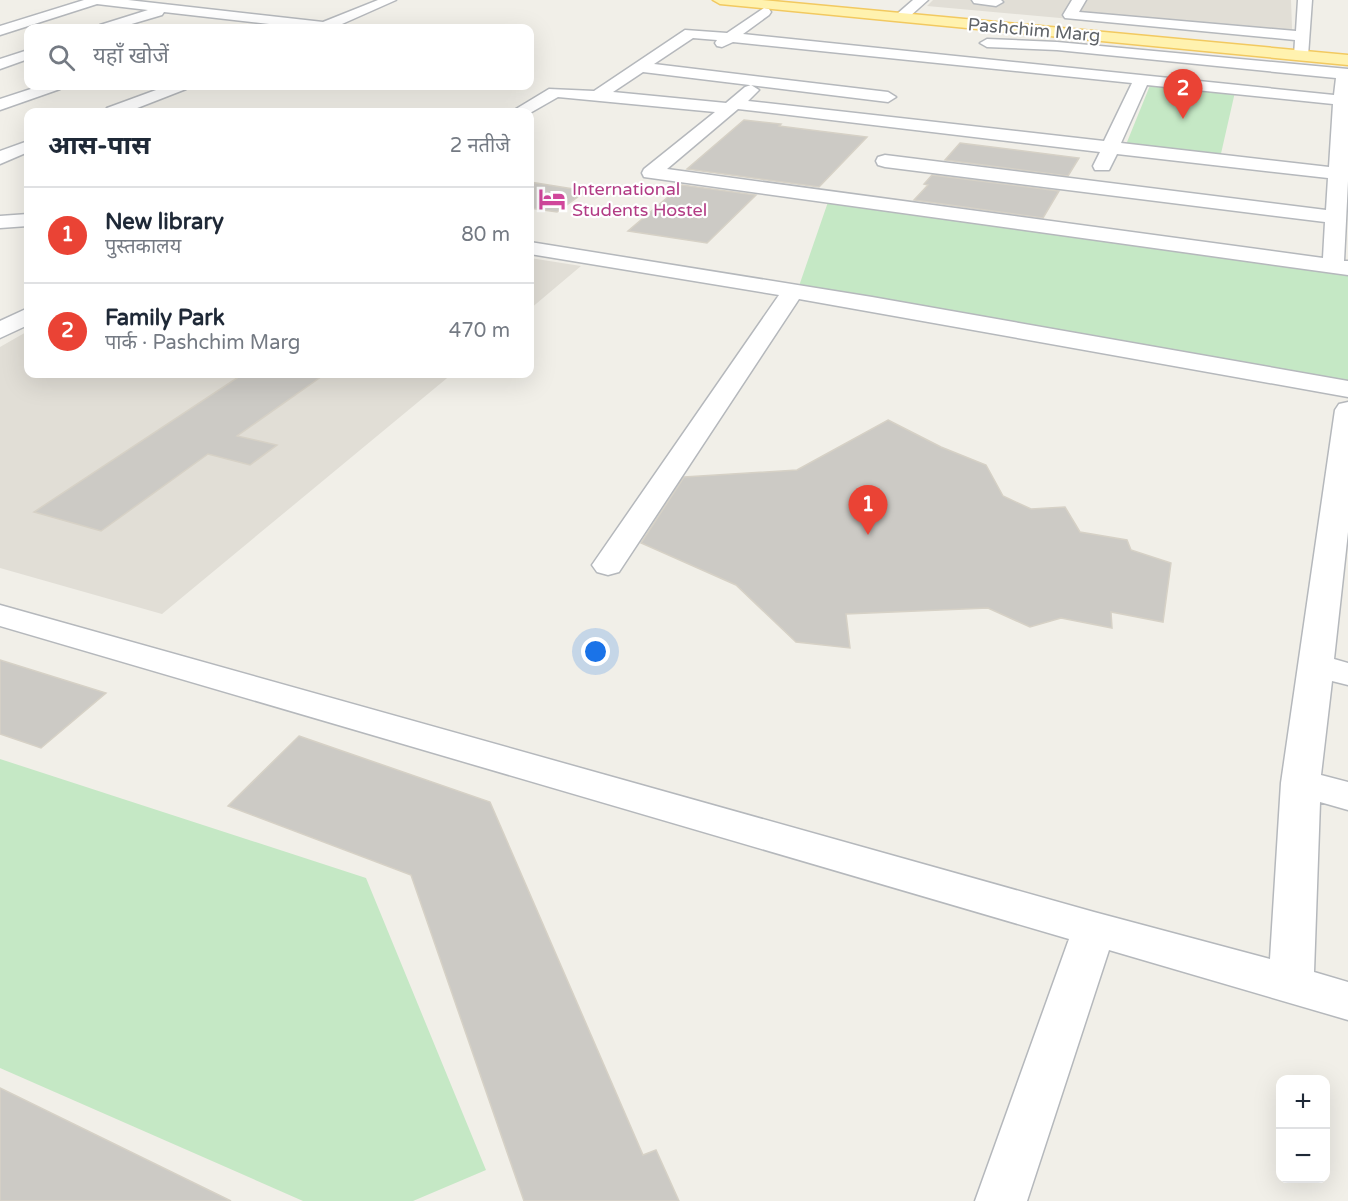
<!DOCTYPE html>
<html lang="hi">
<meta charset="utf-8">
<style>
:root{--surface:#fff;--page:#f6f6f7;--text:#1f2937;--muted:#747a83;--line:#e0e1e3;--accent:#ea4335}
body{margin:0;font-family:"Varela Round","Noto Sans Devanagari",sans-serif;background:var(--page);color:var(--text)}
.controls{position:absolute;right:18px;bottom:18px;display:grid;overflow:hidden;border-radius:12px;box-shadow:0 6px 24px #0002}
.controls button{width:54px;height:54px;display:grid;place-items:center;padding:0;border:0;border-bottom:2px solid var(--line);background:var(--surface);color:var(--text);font:30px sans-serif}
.you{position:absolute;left:596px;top:652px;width:21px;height:21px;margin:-15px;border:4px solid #fff;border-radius:50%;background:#1a73e8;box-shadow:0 0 0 9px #1a73e833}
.badge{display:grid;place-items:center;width:39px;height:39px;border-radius:50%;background:var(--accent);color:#fff;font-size:20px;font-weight:700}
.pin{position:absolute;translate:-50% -50px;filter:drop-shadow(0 2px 3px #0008)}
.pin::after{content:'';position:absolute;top:32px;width:21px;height:18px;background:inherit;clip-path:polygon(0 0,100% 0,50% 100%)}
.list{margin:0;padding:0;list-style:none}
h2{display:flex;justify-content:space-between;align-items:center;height:78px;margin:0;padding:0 24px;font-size:26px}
h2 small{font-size:20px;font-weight:400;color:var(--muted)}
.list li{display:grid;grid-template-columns:39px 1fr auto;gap:18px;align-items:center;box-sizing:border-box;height:96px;padding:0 24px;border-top:2px solid var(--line)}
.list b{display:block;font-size:22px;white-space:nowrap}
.list p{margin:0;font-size:20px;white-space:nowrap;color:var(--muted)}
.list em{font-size:20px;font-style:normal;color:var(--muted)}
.icon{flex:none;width:33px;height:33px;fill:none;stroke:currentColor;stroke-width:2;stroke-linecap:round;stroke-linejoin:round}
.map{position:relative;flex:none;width:1348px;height:1201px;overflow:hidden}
.search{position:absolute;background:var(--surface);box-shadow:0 6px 24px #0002;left:24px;top:24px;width:510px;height:66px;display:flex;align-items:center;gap:15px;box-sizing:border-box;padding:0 21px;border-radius:12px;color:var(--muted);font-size:22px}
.panel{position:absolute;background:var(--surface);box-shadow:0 6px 24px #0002;left:24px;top:108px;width:510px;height:270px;border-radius:12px}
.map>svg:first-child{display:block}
</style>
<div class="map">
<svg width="1348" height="1201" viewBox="0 0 1348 1201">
<rect width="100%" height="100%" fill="#f1efe8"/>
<path fill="#e1ded6" d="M933,0H1291L1292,27V32L1258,36L927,6Z
M530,258L581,266L530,309Z
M28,331V374H452L162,614L0,568V347Z"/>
<path fill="#c5e8c5" d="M1151,83L1235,92L1220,158L1125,147Z
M828,202L1348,275V381L799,286Z
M0,759L366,878L486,1170L413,1201H303L0,1068Z"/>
<path fill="#cccac5" stroke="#d6d1c6" stroke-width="1.5" d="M744,120L781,124L779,126L867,137L819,187L687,169Z
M960,143L1079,158L1068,176L945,160Z
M932,175L1059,191L1043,218L914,200L928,185L924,184Z
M530,182L586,191L557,212L530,208Z
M682,185L756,195L707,243L628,231Z
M243,374H325L237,436L277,445L250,465L208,454L101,531L34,512Z
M888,420L941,447L986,465L1003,496L1031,509L1065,507L1080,532L1127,540L1131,550L1171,563L1163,622L1111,612L1112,628L1061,618L1030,627L988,608L846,614L850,648L796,642L736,585L641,543L684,477L797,470Z
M0,660L106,693L41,748L0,734Z
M299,736L490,802L643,1155L656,1150L679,1201H524L411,875L228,806Z
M0,1088L231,1201H0Z"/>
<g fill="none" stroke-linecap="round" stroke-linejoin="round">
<defs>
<path id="minor" d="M84,0H128L323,22L378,0H396L333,28H304L164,12L162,15L118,28H98L100,25L148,10L97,4L0,35V26Z
M913,0H928L909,17H899L897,14Z
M972,0H1001L1003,2L996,6L974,3Z
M1072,0H1086L1079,12L1296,31L1298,0H1312L1308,56L1306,59H1296L1294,56L1295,40L1065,18L1063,15Z
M764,8L769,9L771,12L769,15L743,34L1334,95L1336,78L1057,50L987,47L980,43L987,39L1057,42L1348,69V181L1344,261H1348V275L644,177L642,173L644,169L715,112L558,97L530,113L511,112L549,89L594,91L685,30L727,33ZM693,38L717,40L715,43L717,46L722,47L733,42L1132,83L1104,141L748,101L759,90L751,85L745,87L726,103L613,92L643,72L888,102L896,97L888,92L654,64ZM1147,85L1333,104L1329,167L1121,143ZM738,109L1100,152L1093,166L1095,170H1109L1117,154L1328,178L1326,210L885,155L878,157L876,161L878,165L885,167L1325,222L1323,258L667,169Z
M28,50V59L0,69V59Z
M40,86H62L60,89L0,110V99Z
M167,86H188L186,89L127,112H105L107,108Z
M28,141V152L0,164V151Z
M28,214V226L0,228V216Z
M530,242L872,297L1348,381V397L799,299L619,572L608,575L597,572L592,565L779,295L530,254Z
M28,308V325L0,338V321Z
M1348,402V532L1334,659L1348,663V685L1332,681L1321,775L1348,782V810L1320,802L1314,972L1348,982V1020L1109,950L1027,1201H975L1069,939L0,626V605L1094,912L1270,959L1281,783L1335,410L1339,404Z"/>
<path id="major" d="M713,0H762L1348,55V65L720,4Z"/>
</defs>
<use href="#minor" stroke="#b5b8bc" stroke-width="3"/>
<use href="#major" stroke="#f2c960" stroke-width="3"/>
<use href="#minor" fill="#fff" fill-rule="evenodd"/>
<use href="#major" fill="#fff2af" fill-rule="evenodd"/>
</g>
<defs>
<symbol id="hotel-bare" viewBox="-9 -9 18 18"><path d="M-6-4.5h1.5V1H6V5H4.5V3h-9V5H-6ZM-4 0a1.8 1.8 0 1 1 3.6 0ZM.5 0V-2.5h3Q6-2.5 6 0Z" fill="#d1479c" stroke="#fff" stroke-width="2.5" paint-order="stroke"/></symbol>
</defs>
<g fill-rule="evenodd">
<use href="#hotel-bare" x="533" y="180" width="38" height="38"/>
</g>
<g text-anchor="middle" stroke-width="4.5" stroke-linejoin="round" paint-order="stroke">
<g font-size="18" fill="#5f6368" stroke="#fff">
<text transform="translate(1034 30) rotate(5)" y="6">Pashchim Marg</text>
</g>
<g font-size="18" fill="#b23c85" stroke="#fff" text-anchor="start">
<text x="572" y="195">International<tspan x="572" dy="21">Students Hostel</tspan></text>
</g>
</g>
</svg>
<div class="controls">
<button>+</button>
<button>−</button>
</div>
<div class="you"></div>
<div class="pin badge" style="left:868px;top:535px">1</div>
<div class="pin badge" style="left:1183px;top:119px">2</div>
<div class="search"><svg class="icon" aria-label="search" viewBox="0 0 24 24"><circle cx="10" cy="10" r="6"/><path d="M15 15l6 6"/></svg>यहाँ खोजें</div>
<section class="panel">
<h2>आस-पास<small>2 नतीजे</small></h2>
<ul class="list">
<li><span class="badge">1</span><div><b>New library</b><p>पुस्तकालय</p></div><em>80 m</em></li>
<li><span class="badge">2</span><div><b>Family Park</b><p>पार्क · Pashchim Marg</p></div><em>470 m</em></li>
</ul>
</section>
</div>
